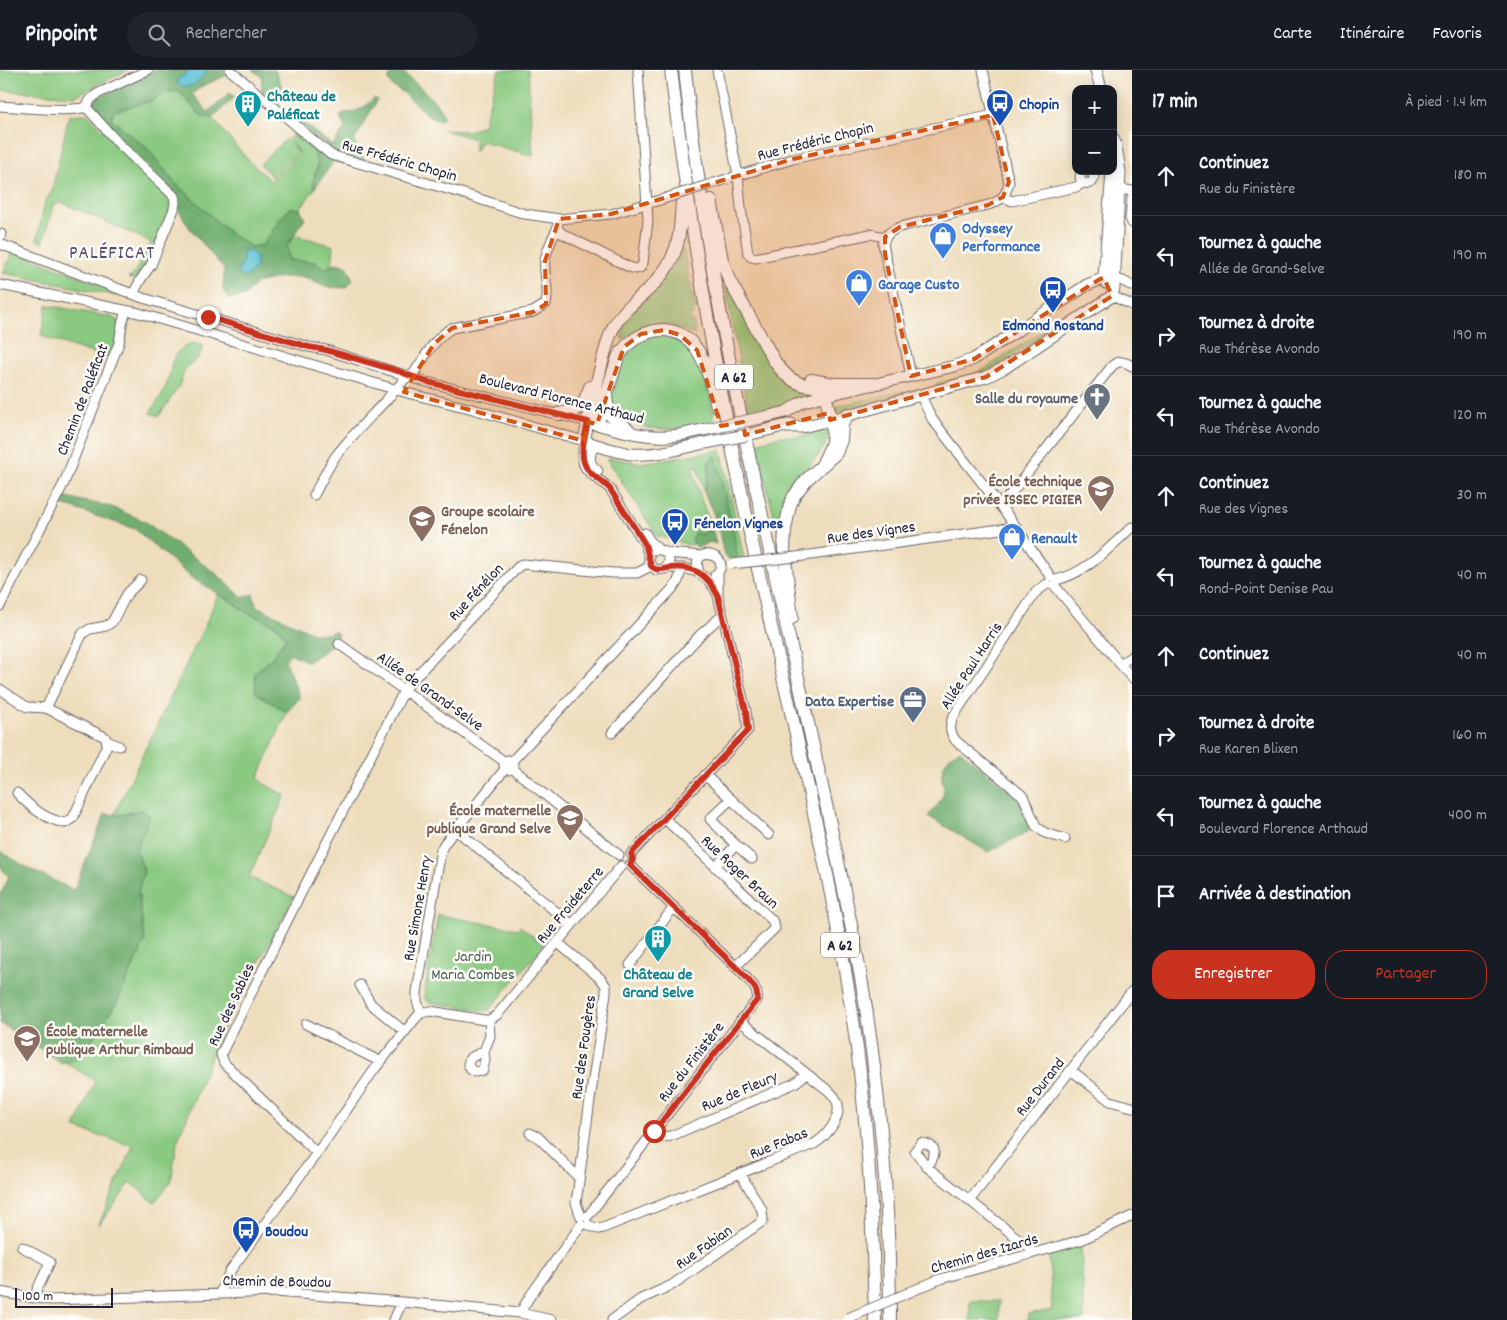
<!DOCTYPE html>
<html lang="fr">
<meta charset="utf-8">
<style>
:root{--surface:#171b24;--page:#20242c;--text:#f1f3f6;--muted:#9ea1a6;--line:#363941;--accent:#c8321e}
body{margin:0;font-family:Dekko,sans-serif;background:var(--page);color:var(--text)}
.controls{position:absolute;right:15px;top:15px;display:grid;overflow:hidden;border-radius:10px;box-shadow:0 2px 12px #0003}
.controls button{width:45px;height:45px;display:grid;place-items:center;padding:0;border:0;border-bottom:1px solid var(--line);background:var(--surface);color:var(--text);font:25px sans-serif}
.scale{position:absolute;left:15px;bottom:12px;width:98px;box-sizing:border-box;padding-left:5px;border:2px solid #22223b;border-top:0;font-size:14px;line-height:18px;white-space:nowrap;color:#22223b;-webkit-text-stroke:4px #fdfcf7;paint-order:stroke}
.stop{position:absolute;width:15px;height:15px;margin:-11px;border:4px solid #c8321e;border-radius:50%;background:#fff}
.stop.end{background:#c8321e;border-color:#fff;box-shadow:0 1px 5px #0008}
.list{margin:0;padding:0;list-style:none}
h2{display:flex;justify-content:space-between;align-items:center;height:65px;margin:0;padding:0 20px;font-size:21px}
h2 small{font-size:16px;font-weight:400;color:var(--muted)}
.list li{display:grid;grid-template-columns:32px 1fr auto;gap:15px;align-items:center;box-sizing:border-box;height:80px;padding:0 20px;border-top:1px solid var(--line)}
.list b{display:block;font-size:19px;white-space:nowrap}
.list p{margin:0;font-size:16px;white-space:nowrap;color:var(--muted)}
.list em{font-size:16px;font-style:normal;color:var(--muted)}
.actions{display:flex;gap:10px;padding:15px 20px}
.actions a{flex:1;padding:11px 0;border:1px solid var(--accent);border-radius:20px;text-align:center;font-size:18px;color:var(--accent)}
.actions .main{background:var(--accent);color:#fff}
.icon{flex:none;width:28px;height:28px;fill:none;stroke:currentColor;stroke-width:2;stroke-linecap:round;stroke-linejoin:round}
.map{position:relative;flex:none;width:1132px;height:1250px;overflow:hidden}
header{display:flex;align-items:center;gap:30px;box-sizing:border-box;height:70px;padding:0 25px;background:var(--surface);border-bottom:1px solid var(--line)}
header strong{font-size:24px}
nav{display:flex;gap:28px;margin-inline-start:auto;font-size:18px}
.search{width:350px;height:45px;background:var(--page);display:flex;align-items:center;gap:12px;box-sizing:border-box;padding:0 18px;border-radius:28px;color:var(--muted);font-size:19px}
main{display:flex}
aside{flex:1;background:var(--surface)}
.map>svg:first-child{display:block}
</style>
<header>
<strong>Pinpoint</strong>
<div class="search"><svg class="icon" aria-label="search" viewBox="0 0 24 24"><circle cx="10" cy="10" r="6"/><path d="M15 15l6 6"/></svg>Rechercher</div>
<nav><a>Carte</a><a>Itinéraire</a><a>Favoris</a></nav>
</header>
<main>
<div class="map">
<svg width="1132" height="1250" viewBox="0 0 1132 1250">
<rect width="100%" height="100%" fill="#fdfcf7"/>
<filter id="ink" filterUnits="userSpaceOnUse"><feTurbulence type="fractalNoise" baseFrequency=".02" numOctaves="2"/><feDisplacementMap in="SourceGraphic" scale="10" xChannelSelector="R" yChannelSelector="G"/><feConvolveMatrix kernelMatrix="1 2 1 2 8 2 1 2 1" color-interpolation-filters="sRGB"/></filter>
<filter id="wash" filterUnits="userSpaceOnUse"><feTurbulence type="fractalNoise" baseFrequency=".0096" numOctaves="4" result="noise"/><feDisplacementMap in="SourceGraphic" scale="20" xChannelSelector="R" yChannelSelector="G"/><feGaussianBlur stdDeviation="1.12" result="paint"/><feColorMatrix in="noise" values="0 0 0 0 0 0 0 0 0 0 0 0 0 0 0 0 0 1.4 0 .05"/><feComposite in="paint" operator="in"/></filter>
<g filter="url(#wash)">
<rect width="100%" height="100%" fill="#eeddbc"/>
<path fill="#8ac980" stroke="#56765e" d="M0,0H128L75,26L0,20Z
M499,0H528L533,86L481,71L475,82V69L444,60C460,60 469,64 483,55Z
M178,21L201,46L212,48L247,89L271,111L299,83L289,69L292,65L314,82L318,93L313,113L315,118L300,139L291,138L282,146L263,175L251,177L232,165L173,111L148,79L111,49L114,41L151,31L166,22Z
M87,44L167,124L173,135L146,199L135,210L128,208L132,207L151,172L61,132L53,135L43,173L37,170L45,132L52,121L69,45Z
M286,69L298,82L272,107L260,94Z
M295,165L334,176L332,195L325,199L316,192L289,190L287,176Z
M682,179L684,180L691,219L697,239L693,240V245L690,246L691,252L693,251L695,265L671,255L659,254L640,258L622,270V260L626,251Z
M13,181L120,222L118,226L3,203Z
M724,210L774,299L818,322L789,337L749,345Z
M47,235L111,247L118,251V271L110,289L41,266Z
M1065,246L1067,249L993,299L985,303L937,318L935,314L970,306L985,299Z
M660,266C701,271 709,319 715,352L688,358L663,359L648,358L618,349L609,333C620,302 622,271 660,266Z
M191,273L204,276L197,289L186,297L178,318L159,346L150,343C155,334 163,325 166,316C175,294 166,286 191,273Z
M904,321L906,326L836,343L834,337Z
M828,360C829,383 805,395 795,413C787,425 785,441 781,454L777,458L756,373L781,366L797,367Z
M721,380L744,488H738L730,446L715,386L709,392V402L704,422L697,396L692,397L702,432L712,458L692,468L694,474L689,475L657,466L607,389L611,388L641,393Z
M218,524C228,529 236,536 246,541C264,551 273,550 286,567L272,588L255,603L256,623L287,642L258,708L264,714L285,725L249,807L294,827L221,962L177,1072L171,1112L154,1133L131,1112L98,1156L133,1076L75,1058L95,1011L65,992L76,988L91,971L117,932L145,871L138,821L144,801L136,779L150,746L142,740L120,745H114L207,551Z
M438,845L517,859L520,856L544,875L489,940L483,941L429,932L426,930L424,925Z
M1081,1175L1084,1250H1028V1244L1052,1240L1049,1184Z
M970,1231H999V1250H970Z"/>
<path fill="#6fad6e" stroke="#486854" d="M154,0H190L177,10L206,3V0H223L227,5L202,16L192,24L208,42L230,23L235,27L212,48L201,46L178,21L166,22L151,31L114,41L111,49L148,79L173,111L232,165L251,177L263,175L282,146L291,138L300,139L305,148L287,176L289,190L316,192L325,199L336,193L347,196L353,210L346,218L325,217L304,207H282L256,213L245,226L229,229L223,220L224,199L189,157L177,137V125L99,48L92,36L96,29Z
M252,0H275L281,14V21L278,24L279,34L333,76L345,58L340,46L343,43C357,43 364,38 374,28L377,30L354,71L358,81L364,86L363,92L338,85L261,23L262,6Z
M393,0H401C413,12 439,31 444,47L440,51L428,45L414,33L404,23L392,16L388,10Z
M296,59L335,89L315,118L313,113L318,93L314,82L292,65Z
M713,386H716L730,446L738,488L729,489L724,485L717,452L704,422L709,402V392Z
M63,427L112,437L144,451L218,505L243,528L253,524L256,536L313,563L327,564L335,561L338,565L328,578L308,592L290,583L285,591L300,628L287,642L256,623L255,603L272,588L286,568L277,556L244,541L230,530L193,509L135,459L60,434Z
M712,458L716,474L710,472L697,478L692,468L695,462L702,465Z
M960,680L1018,728L1027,744L1030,756L1027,762L988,782L928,746C935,738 943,731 944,719C944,714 941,709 942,704C943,692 950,684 960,680Z
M142,740L150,746L136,779L144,801L138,821L145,871L117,932L91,971L76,988L62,993L0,953V826L9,807L0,796V781L31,800L74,820L105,744L120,745Z"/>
<path fill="#58c0d5" stroke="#3d7188" d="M190,0H206V3L194,15L184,17L179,15L177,10Z
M243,180L250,181L256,187V197L249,205L242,207L237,204L243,190Z"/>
</g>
<g filter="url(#ink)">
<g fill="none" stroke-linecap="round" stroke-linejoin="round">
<defs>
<path id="minor" d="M230,0L331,85L461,123L525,144L559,149L611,144L660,130
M717,0L738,105L741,138L748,183L751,187L755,188L870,164L885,167
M0,36C20,37 70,43 86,37
M86,37L119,74L174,126L175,132L174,139L151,195L141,209L133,224
M86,37L91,29L97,24L148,0
M1083,101C1071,117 1103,118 1091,101
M733,107L793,89L993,45
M1119,119L1132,121
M1003,127L1012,131L1076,117L1083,113
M1132,128L1130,148L1132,153
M559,149L557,159L563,164L629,197L636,199L640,198L643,193L648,150L638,0
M0,167L1,164
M0,174L143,228L309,277L326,280L423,311L588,352
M1109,207L1123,211L1132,216
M0,215L139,243L411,324L469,338L584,371C584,377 582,385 583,391C585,404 602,410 610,419L645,474L649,487
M1112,226L1132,235
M412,306C424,289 433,269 452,258L533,242L546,234C550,219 543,205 545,190C547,179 552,169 557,159
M911,306L883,174C886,164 890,161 900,157L988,135C1001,131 1006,126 1009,112L983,0
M921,326L932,349L1008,446L1050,506
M593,374C591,387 586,391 598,401
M314,425C321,412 327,399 335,387C357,358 385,334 408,305
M999,435L1005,431L1112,296C1119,290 1124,291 1132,296
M645,463L650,471L659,480
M655,480C664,479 669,483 669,491L665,498
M667,483L702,486
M796,487L1008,458L1014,454
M649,491L651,496L656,500C661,500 666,498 671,498C693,497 707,504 717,523
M699,502C688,472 737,486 715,505
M1056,510C1087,503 1110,477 1132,457
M1047,514L1036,522L953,647C949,657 950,663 956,671L1023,726L1036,756L1045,763L1065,769
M1054,515L1132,608
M0,536L64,413L119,273L122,255L126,240
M339,574L505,692
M1120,594L1132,586
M0,619L27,637L46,638L105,667L107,671L119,676
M46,638L83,563L90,559L106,556L112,552L127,524L141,510
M612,663L701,564L718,549L723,547
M512,691L675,516L678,511L682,498
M512,698L509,700L505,699L504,695L505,692L508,690L512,691L513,695L512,698L619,785
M705,705L731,729L710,749L736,775L715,797
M17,723C30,737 47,750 65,753L73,748L106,677L107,671
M731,729L769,765
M665,749L772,850L775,858L735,897
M456,760L571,854
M736,775L752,789
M631,784L748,660L746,641L718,526V503
M557,872L601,909L606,916V923L590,1030L576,1133L581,1147
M630,895L674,837
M360,915L371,934L405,962
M421,943L417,931V922L441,780L444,774L505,699
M306,954L381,992
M484,981L485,990L483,1000L476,1002L471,1000L468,994L470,988L484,981L490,966L489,950
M1071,1000L1110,1031L1132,1037
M654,1061L662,1067L671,1066L795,1013L806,1004
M530,1063L538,1067L579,1108
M317,1083L224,993L221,984L295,835L406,617L518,497L523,494L613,503H637L651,496
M927,1097C935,1087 940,1075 921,1073L915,1081L927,1097L1030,1178L1031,1184
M970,1130L1132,921
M587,1147L757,930C759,918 750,913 743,904L630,795
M588,1155L598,1159L603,1158L814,1074C826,1067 840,1050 838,1035C837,1029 834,1026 830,1022L740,951
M22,1177L50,1192L37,1220L35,1228
M0,1222L35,1228L52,1230L275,1222L402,1232L520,1243L552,1250
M910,1222L940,1209L1081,1170L1132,1146
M222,1223L221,1220L230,1201L317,1083L374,1000L416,948L421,943L430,941L484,950H489L497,945L621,796
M520,1243L530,1226L581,1155
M394,1250L402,1232
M612,1250L641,1229L672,1215L763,1151L762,1140L740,1103"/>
<path id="major" d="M1096,0L1101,19
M1106,213L1104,208L1112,101
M1112,226L1114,218L1120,102L1116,76L1113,68
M765,347L786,342L802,332L818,327L955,296L974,289L1087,215L1104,208
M785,357H802L830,350L986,307L1006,297L1112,226
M702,360C691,362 679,366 668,366C641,368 614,358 588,352L584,371C599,376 616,382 632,384C656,386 682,378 705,373
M747,365L791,354"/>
<path id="highway" d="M671,0C691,171 722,341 760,508C797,672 840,835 860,1002C870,1085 873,1167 875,1250
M685,0C701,159 734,321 769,477C788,564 808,651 827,739C841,807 857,876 867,945C882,1046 890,1148 890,1250
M711,130L722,190L729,210L775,292C784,304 790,311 805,315C810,316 816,316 820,319C828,325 834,362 832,372C830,379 826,386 823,393
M811,310L834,314H873
M606,326L608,343L631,362
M558,344C580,341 583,337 590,317
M588,352C593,329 598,307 604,285C607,275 609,265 614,256C622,241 636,231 648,220C679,190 681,167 682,126
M597,354L618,287C636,257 677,248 698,281C708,297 713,318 717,336
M792,548L784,480L785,459L790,435L794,426L806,410L836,383L841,370L842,355L848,344"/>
</defs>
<use href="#minor" stroke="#696368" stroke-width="11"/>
<use href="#major" stroke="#696368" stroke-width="13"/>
<use href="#highway" stroke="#696368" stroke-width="14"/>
<use href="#minor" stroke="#fff" stroke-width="9"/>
<use href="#major" stroke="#fff" stroke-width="11"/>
<use href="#highway" stroke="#fff" stroke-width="12"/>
<defs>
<path id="minor-bridge" d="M660,130L727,109
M732,494L796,487
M848,1248L910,1222"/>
<path id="major-bridge" d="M702,360L765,347
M705,373L747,365"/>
</defs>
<use href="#minor-bridge" stroke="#696368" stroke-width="11" stroke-linecap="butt"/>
<use href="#major-bridge" stroke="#696368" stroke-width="13" stroke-linecap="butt"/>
<use href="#minor-bridge" stroke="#fff" stroke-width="9"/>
<use href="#major-bridge" stroke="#fff" stroke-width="11"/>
</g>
</g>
<g fill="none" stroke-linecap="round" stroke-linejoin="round" filter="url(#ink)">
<path stroke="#c8321e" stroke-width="6" d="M208,247L309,277L326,280L398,301L424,311L588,352C585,366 577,389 589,401C595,408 604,412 610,419L645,474L651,496C657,502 661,499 669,498C694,495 707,504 718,526L746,641L748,660L631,784L633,789L630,795L743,904C750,913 759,918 757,930L654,1061"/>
</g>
<path fill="#d45411" fill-opacity="0.2" stroke="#d45411" stroke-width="4" stroke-dasharray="10 6" stroke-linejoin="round" d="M993,45L1009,112L1003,127L988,135L900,157L885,167V184L911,306L974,289L1100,209L1104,208L1112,226L986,307L830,350L829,343L745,365L743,352L721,356L697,280L680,265L664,260L641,264L624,277L597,354L588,352L584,371L404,322L434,274L452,258L533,242L546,234L545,191L559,149L611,144L793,89Z"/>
<defs>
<symbol id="bus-pin" viewBox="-11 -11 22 30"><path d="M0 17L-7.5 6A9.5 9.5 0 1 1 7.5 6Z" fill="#1a4fb4" stroke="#fdfcf7"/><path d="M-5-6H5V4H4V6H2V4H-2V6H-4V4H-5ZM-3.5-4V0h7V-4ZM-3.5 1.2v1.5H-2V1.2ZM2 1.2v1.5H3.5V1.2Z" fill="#fff"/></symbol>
<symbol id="building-pin" viewBox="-11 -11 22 30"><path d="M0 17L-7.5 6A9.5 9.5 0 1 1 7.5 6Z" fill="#0f9aa8" stroke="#fdfcf7"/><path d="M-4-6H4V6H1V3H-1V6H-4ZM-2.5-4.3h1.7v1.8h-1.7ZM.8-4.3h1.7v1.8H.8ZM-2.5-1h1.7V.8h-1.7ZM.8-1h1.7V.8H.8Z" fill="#fff"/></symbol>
<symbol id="shop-pin" viewBox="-11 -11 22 30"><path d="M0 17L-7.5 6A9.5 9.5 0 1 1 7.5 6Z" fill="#3f7fe0" stroke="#fdfcf7"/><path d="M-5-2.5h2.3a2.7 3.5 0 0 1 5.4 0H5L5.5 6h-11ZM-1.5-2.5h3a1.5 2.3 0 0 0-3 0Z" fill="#fff"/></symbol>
<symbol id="church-pin" viewBox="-11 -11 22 30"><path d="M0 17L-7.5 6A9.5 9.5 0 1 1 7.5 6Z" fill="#6b7280" stroke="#fdfcf7"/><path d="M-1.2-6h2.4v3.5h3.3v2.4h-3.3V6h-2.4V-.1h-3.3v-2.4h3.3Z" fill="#fff"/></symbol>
<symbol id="university-pin" viewBox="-11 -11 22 30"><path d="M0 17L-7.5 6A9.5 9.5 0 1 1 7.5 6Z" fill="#8d6e63" stroke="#fdfcf7"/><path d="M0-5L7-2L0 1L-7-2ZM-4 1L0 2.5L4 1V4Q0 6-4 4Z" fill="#fff"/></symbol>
<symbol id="school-pin" viewBox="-11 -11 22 30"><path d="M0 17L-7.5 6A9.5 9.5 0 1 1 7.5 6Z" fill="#8d6e63" stroke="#fdfcf7"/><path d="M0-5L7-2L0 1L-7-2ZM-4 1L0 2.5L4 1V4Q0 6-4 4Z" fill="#fff"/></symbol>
<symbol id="office-pin" viewBox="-11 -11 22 30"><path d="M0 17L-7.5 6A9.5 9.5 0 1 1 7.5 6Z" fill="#5c6f8a" stroke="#fdfcf7"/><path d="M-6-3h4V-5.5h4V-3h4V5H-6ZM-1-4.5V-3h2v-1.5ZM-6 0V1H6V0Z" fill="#fff"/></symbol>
</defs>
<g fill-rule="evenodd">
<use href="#bus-pin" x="984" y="17" width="32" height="43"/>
<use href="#building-pin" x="232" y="18" width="32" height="43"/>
<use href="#shop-pin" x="927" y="150" width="32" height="43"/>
<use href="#shop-pin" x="843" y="197" width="32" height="43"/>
<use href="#bus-pin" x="1037" y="204" width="32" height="43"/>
<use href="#church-pin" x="1081" y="311" width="32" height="43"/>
<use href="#university-pin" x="1085" y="403" width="32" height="43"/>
<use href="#school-pin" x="406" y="433" width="32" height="43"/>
<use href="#bus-pin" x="659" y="436" width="32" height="43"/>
<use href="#shop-pin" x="996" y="451" width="32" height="43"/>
<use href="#office-pin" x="897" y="614" width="32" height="43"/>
<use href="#school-pin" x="554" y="732" width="32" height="43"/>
<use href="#building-pin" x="642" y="853" width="32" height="43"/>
<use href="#school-pin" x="11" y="953" width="32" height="43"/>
<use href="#bus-pin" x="230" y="1144" width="32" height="43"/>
</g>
<g text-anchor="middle" stroke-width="5" stroke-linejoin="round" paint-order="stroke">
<g fill="#fdfcf7" stroke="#646373" stroke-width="1">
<rect x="715" y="294.5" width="38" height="25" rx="4"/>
<rect x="821" y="862.5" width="38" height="25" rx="4"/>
</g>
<g font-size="15" font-weight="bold" fill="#22223b">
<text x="734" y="312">A 62</text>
<text x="840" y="880">A 62</text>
</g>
<g font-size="16" font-weight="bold" fill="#0d838f" stroke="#fdfcf7" text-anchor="start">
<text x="267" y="31">Château de<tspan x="267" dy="18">Paléficat</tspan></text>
<text x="658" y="909" text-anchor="middle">Château de<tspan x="658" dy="18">Grand Selve</tspan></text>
</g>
<g font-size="16" font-weight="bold" fill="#164399" stroke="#fdfcf7" text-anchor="start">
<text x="1019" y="39">Chopin</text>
<text x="1053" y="260" text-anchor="middle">Edmond Rostand</text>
<text x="694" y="458">Fénelon Vignes</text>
<text x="265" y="1166">Boudou</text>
</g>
<g font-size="16" fill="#22223b" stroke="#fdfcf7">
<text transform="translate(815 70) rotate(-14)" y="6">Rue Frédéric Chopin</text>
<text transform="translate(400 89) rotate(16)" y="6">Rue Frédéric Chopin</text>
<text transform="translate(562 327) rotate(14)" y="6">Boulevard Florence Arthaud</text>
<text transform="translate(81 329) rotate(-69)" y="6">Chemin de Paléficat</text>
<text transform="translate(871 461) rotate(-8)" y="6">Rue des Vignes</text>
<text transform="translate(475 521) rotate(-47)" y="6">Rue Fénélon</text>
<text transform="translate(970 595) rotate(-57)" y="6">Allée Paul Harris</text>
<text transform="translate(431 620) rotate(35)" y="6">Allée de Grand-Selve</text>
<text transform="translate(741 801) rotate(43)" y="6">Rue Roger Braun</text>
<text transform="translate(569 834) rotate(-50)" y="6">Rue Froideterre</text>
<text transform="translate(416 838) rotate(-80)" y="6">Rue Simone Henry</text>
<text transform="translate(230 934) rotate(-65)" y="6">Rue des Sables</text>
<text transform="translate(582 977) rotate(-82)" y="6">Rue des Fougères</text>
<text transform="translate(690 991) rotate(-52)" y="6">Rue du Finistère</text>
<text transform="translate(1039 1016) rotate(-52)" y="6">Rue Durand</text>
<text transform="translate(739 1020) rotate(-23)" y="6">Rue de Fleury</text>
<text transform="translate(778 1072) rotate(-22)" y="6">Rue Fabas</text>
<text transform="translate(703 1176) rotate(-35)" y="6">Rue Fabian</text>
<text transform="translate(984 1182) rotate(-16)" y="6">Chemin des Izards</text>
<text transform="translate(277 1210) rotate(1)" y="6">Chemin de Boudou</text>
</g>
<g font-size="16" font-weight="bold" fill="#366cbe" stroke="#fdfcf7" text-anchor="start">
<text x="962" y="163">Odyssey<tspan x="962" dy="18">Performance</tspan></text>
<text x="878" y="219">Garage Custo</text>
<text x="1031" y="473">Renault</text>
</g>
<g font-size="16" font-weight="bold" fill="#5b616d" stroke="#fdfcf7" text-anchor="end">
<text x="1078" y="333">Salle du royaume</text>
</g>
<g font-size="16" font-weight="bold" fill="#785e54" stroke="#fdfcf7" text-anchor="end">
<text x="1082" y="416">École technique<tspan x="1082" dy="18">privée ISSEC PIGIER</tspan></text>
<text x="441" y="446" text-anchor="start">Groupe scolaire<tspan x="441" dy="18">Fénelon</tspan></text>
<text x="551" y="745">École maternelle<tspan x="551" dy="18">publique Grand Selve</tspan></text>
<text x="46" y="966" text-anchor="start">École maternelle<tspan x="46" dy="18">publique Arthur Rimbaud</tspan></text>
</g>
<g font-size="16" font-weight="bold" fill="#4e5e75" stroke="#fdfcf7" text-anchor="end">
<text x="894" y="636">Data Expertise</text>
</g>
<g font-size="16" fill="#465c53" stroke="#fdfcf7">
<text x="473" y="891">Jardin<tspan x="473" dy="18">Maria Combes</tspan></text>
</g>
<g font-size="19" letter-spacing="1" fill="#554d74" stroke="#fdfcf7">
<text x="112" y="188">PALÉFICAT</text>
</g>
</g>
</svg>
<div class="controls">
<button>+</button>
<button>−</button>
</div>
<div class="scale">100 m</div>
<div class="stop" style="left:654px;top:1061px"></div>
<div class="stop end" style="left:208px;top:247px"></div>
</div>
<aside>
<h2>17 min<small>À pied · 1.4 km</small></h2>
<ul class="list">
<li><svg class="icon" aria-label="ahead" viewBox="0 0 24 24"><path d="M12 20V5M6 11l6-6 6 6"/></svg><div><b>Continuez</b><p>Rue du Finistère</p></div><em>180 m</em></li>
<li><svg class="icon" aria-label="left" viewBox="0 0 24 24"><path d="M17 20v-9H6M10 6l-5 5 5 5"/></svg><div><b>Tournez à gauche</b><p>Allée de Grand-Selve</p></div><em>190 m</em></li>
<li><svg class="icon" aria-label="right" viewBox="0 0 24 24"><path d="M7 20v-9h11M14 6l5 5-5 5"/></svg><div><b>Tournez à droite</b><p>Rue Thérèse Avondo</p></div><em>190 m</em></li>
<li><svg class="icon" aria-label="left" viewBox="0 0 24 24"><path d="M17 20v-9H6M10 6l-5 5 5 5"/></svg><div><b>Tournez à gauche</b><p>Rue Thérèse Avondo</p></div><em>120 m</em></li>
<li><svg class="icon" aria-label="ahead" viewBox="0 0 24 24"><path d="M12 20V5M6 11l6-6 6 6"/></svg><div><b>Continuez</b><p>Rue des Vignes</p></div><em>30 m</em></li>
<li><svg class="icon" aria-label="left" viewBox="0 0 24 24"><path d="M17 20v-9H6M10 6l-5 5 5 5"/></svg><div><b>Tournez à gauche</b><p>Rond-Point Denise Pau</p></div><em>40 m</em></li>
<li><svg class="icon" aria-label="ahead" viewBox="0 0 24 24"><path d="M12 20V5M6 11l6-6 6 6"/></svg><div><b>Continuez</b></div><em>40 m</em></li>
<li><svg class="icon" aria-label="right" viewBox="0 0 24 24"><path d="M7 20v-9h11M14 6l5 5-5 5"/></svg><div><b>Tournez à droite</b><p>Rue Karen Blixen</p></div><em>160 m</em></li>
<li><svg class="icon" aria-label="left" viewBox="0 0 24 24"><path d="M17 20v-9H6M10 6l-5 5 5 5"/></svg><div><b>Tournez à gauche</b><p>Boulevard Florence Arthaud</p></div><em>400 m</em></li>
<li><svg class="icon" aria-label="arrive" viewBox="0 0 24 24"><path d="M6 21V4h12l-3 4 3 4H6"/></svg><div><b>Arrivée à destination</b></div></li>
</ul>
<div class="actions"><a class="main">Enregistrer</a><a>Partager</a></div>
</aside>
</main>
